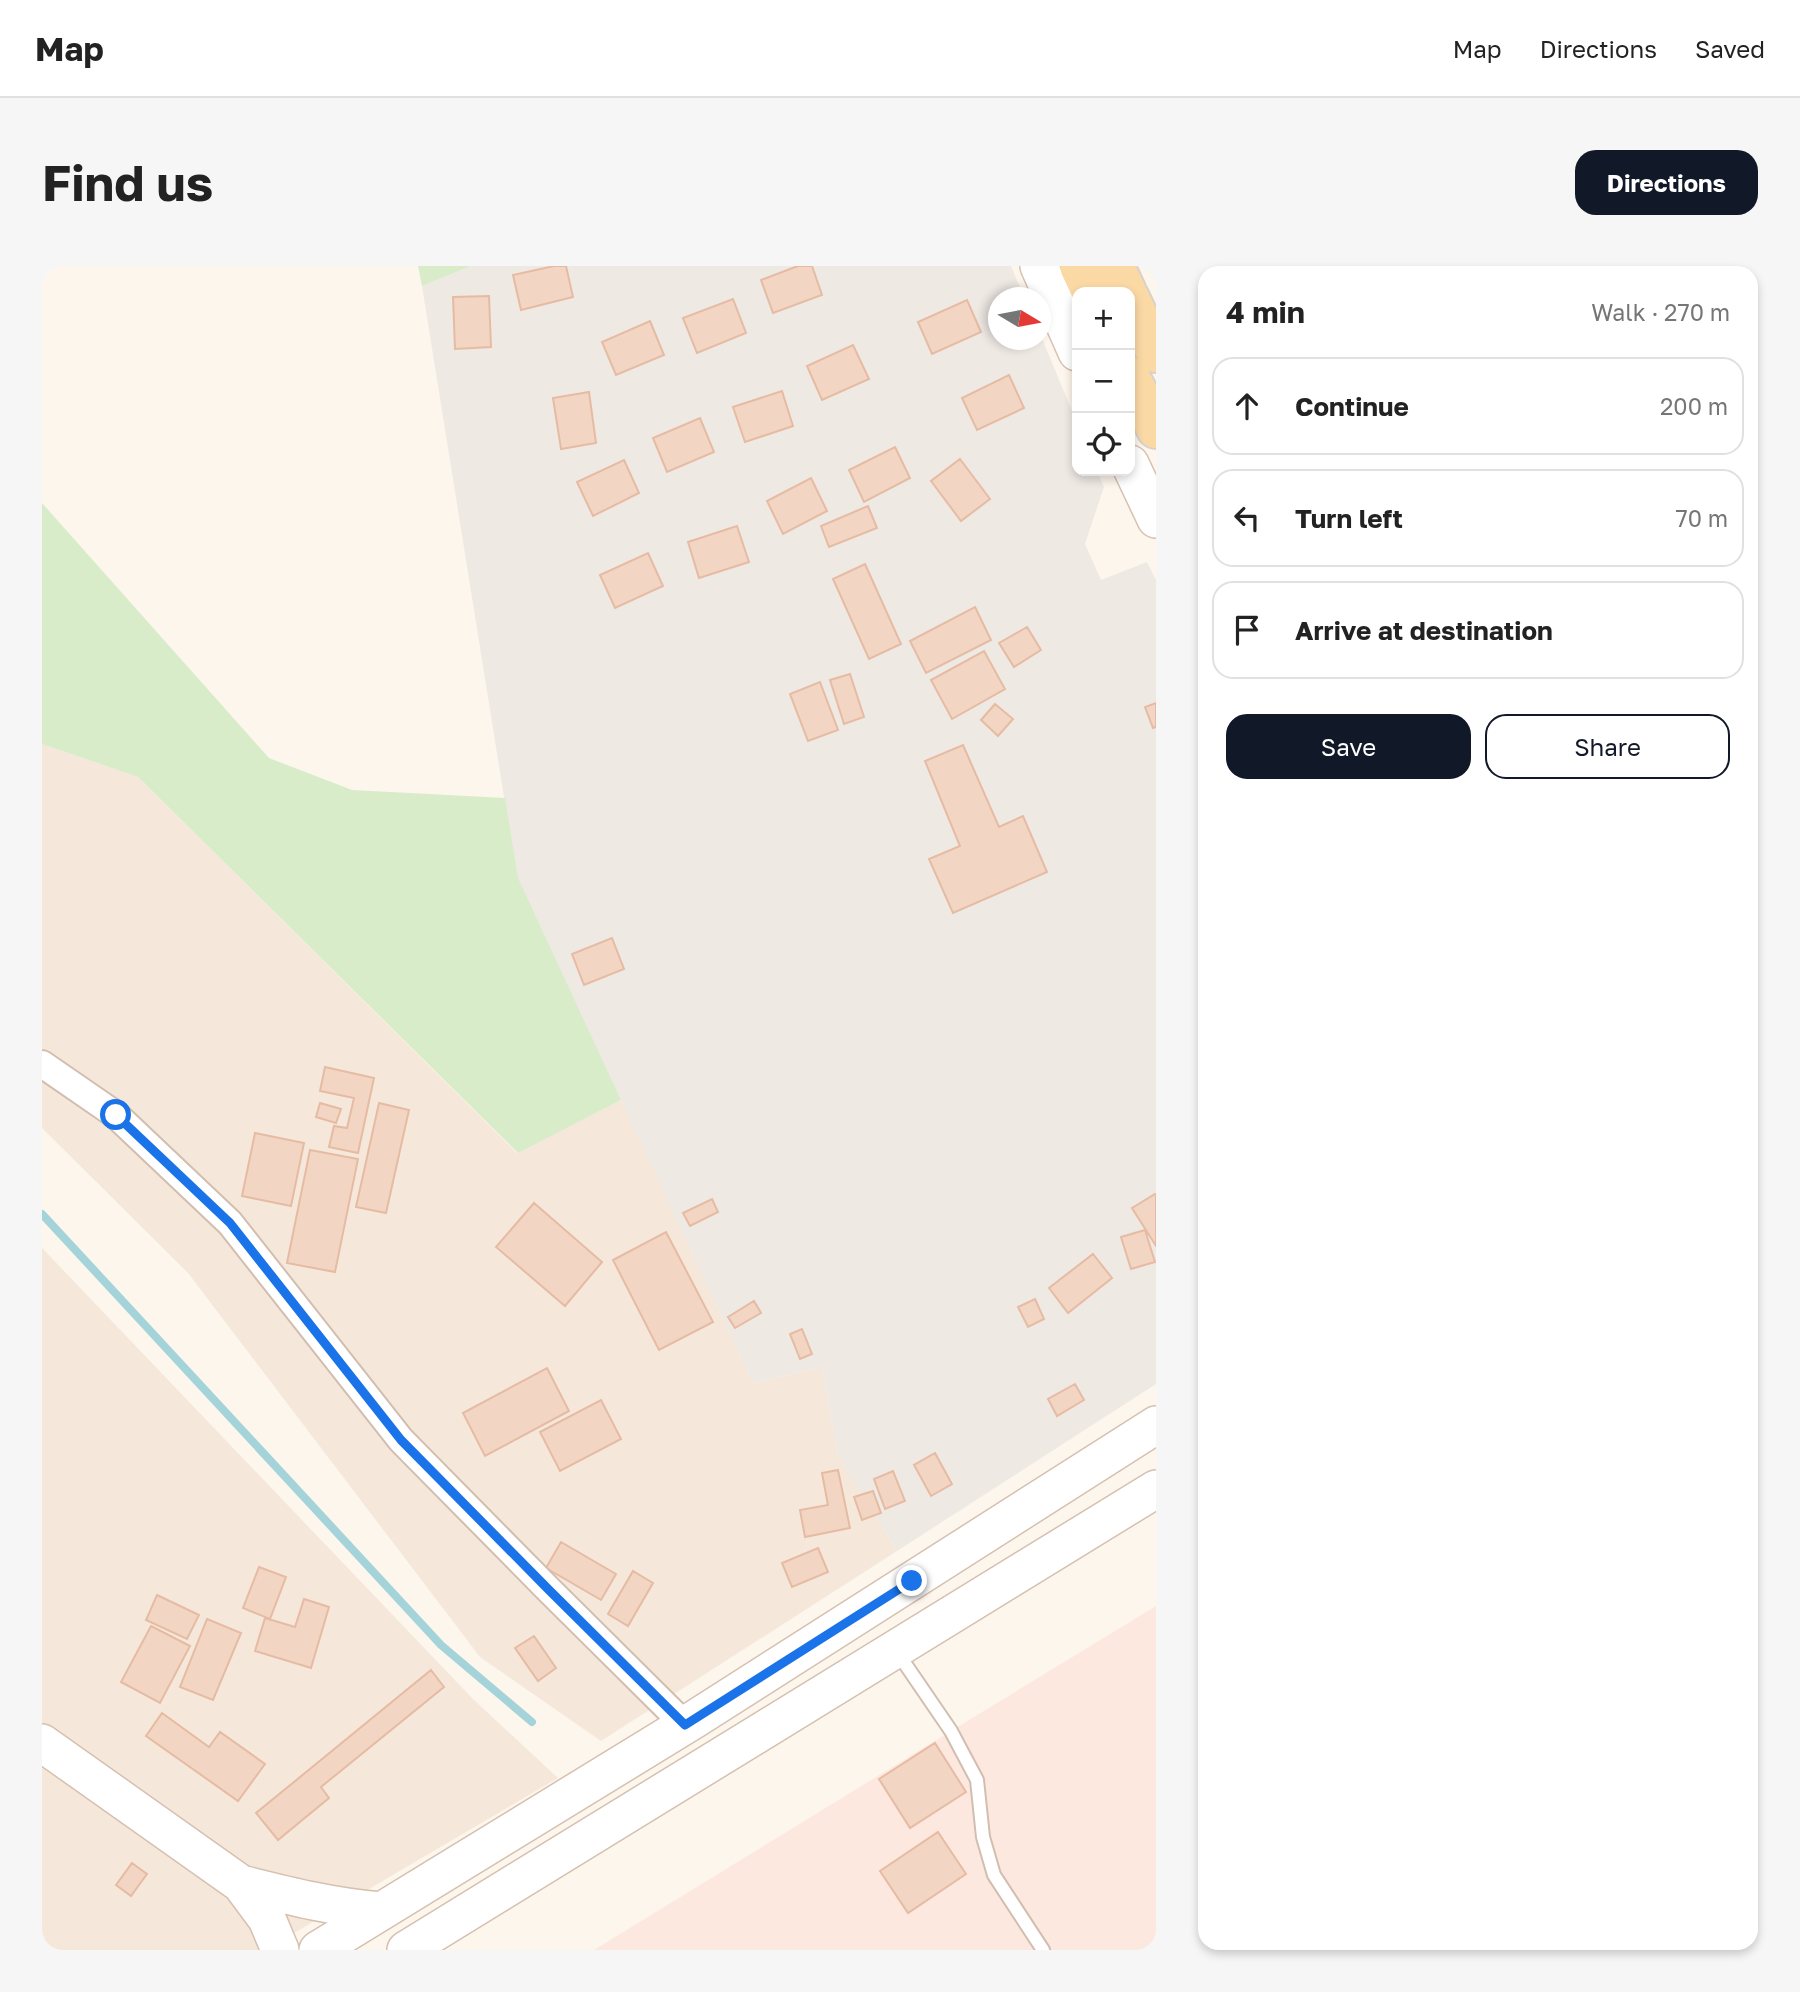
<!DOCTYPE html>
<meta charset="utf-8">
<style>
:root{--surface:#fff;--page:#f6f6f6;--text:#222;--muted:#767676;--line:#e0e0e0;--accent:#111827}
body{margin:0;font-family:"Golos Text",sans-serif;background:var(--page);color:var(--text)}
.controls{position:absolute;right:21px;top:21px;display:grid;overflow:hidden;border-radius:14px;box-shadow:0 4px 10px #0003}
.controls button{width:63px;height:63px;display:grid;place-items:center;padding:0;border:0;border-bottom:2px solid var(--line);background:var(--surface);color:var(--text);font:35px sans-serif}
.compass{position:absolute;left:946px;top:21px;width:63px;height:63px;border-radius:50%;background:var(--surface);box-shadow:0 4px 10px #0003;rotate:100deg}
.stop{position:absolute;width:21px;height:21px;margin:-16px;border:5px solid #1a73e8;border-radius:50%;background:#fff}
.stop.end{background:#1a73e8;border-color:#fff;box-shadow:0 2px 7px #0008}
.list{margin:0;padding:0;list-style:none}
h2{display:flex;justify-content:space-between;align-items:center;height:91px;margin:0;padding:0 28px;font-size:30px}
h2 small{font-size:23px;font-weight:400;color:var(--muted)}
.list li{display:grid;grid-template-columns:46px 1fr auto;gap:21px;align-items:center;box-sizing:border-box;height:98px;margin:0 14px 14px;padding:0 14px;border:2px solid var(--line);border-radius:21px}
.list b{display:block;font-size:26px;white-space:nowrap}
.list em{font-size:23px;font-style:normal;color:var(--muted)}
.actions{display:flex;gap:14px;padding:21px 28px}
.actions a{flex:1;padding:16px 0;border:2px solid var(--accent);border-radius:21px;text-align:center;font-size:24px;color:var(--accent)}
.actions .main{background:var(--accent);color:#fff}
.icon{flex:none;width:38px;height:38px;fill:none;stroke:currentColor;stroke-width:2;stroke-linecap:round;stroke-linejoin:round}
.map{position:relative;flex:none;width:1114px;height:1684px;overflow:hidden;border-radius:21px}
header{display:flex;align-items:center;gap:42px;box-sizing:border-box;height:98px;padding:0 35px;background:var(--surface);border-bottom:2px solid var(--line)}
header strong{font-size:33px}
nav{display:flex;gap:38px;margin-inline-start:auto;font-size:24px}
.intro{display:flex;align-items:center;justify-content:space-between;box-sizing:border-box;height:168px;padding:0 42px}
h1{margin:0;font-size:49px}
.button{padding:18px 32px;border-radius:21px;background:var(--accent);color:#fff;font-size:24px;font-weight:700}
main{display:flex;gap:42px;padding:0 42px}
aside{flex:1;background:var(--surface);border-radius:21px;box-shadow:0 4px 10px #0003}
.map>svg:first-child{display:block}
</style>
<header>
<strong>Map</strong>
<nav><a>Map</a><a>Directions</a><a>Saved</a></nav>
</header>
<div class="intro"><h1>Find us</h1><a class="button">Directions</a></div>
<main>
<div class="map">
<svg width="1114" height="1684" viewBox="0 0 1114 1684">
<rect width="100%" height="100%" fill="#fdf6ec"/>
<path fill="#f5e8da" d="M0,478L96,511L475,887L579,834L711,1117L780,1101L796,1189L855,1285L559,1475L438,1391L146,1007L0,862Z
M0,982L432,1434L516,1512L223,1684H0Z"/>
<path fill="#fde8e0" d="M1114,1340V1684H552L909,1465Z"/>
<path fill="#efe9e4" d="M429,0H969L982,31L957,32V74H999V70L1035,157V205H1055L1062,221L1043,278L1059,314L1105,296L1114,314V1118L855,1285L796,1189L780,1101L711,1117L475,612L380,20Z"/>
<path fill="#d8ecc9" d="M376,0H429L380,20Z
M0,237L227,492L310,524L463,532L476,612L579,834L476,887L96,511L0,478Z"/>
<g fill="none" stroke-linecap="round" stroke-linejoin="round">
<path stroke="#a5d3da" stroke-width="8" d="M0,948L399,1379L490,1456"/>
</g>
<path fill="#f3d5c3" stroke="#e6bba3" stroke-width="2" d="M512,0H524L531,31L479,44L471,9Z
M756,0H770L780,29L731,47L719,14Z
M447,30L449,81L413,83L411,31Z
M691,33L704,67L655,87L641,52Z
M925,34L939,66L890,88L876,56Z
M608,55L622,89L574,109L560,76Z
M811,79L827,113L780,134L765,100Z
M967,109L982,142L935,164L920,132Z
M740,125L751,160L703,176L691,141Z
M547,126L554,177L519,183L511,132Z
M658,152L672,186L625,206L611,172Z
M853,181L868,212L822,236L807,204Z
M918,193L948,233L919,255L889,215Z
M582,194L597,227L551,250L535,216Z
M769,212L785,245L741,268L725,235Z
M826,240L835,262L787,281L779,260Z
M695,260L707,296L657,312L646,276Z
M606,287L621,320L573,342L558,309Z
M823,298L859,378L827,393L791,313Z
M933,341L949,374L884,407L868,375Z
M985,361L999,384L972,401L957,377Z
M942,385L963,423L910,453L889,414Z
M808,408L822,451L802,458L788,414Z
M778,416L796,464L766,475L748,428Z
M1114,437V461L1111,462L1103,441Z
M953,438L971,453L956,470L939,454Z
M921,479L957,561L981,550L1005,606L911,647L887,593L918,580L883,495Z
M570,672L582,703L542,719L530,688Z
M283,801L332,812L316,887L287,881L292,860L305,862L312,832L278,825Z
M278,837L299,843L294,857L274,851Z
M337,837L367,844L344,947L314,941Z
M213,867L262,877L249,940L200,930Z
M268,884L316,893L293,1006L245,997Z
M1113,928L1114,929V980L1090,942Z
M670,933L676,946L648,960L641,947Z
M492,937L560,996L523,1040L454,981Z
M1103,964L1113,996L1089,1003L1079,971Z
M624,966L671,1056L617,1084L571,994Z
M1051,988L1070,1012L1026,1047L1007,1022Z
M993,1033L1002,1053L986,1061L976,1041Z
M712,1035L719,1047L693,1062L686,1051Z
M760,1063L770,1088L758,1093L748,1068Z
M505,1102L527,1145L443,1190L421,1147Z
M1033,1118L1042,1134L1015,1150L1006,1133Z
M559,1134L579,1173L518,1205L498,1166Z
M893,1187L910,1218L889,1230L872,1199Z
M796,1204L808,1262L763,1271L758,1244L786,1239L780,1207Z
M851,1205L863,1235L843,1243L832,1213Z
M831,1225L839,1247L820,1254L812,1231Z
M519,1276L574,1308L559,1334L504,1302Z
M776,1282L786,1306L750,1321L740,1297Z
M217,1301L244,1311L228,1353L201,1342Z
M591,1305L611,1317L586,1360L566,1348Z
M115,1329L157,1349L145,1373L104,1354Z
M262,1333L287,1341L269,1402L213,1385L223,1352L253,1361Z
M165,1353L199,1367L171,1434L138,1421Z
M109,1360L148,1380L118,1437L79,1416Z
M492,1370L514,1402L496,1415L473,1382Z
M389,1404L402,1421L279,1521L287,1532L236,1574L214,1547Z
M120,1447L167,1481L178,1466L223,1498L196,1535L104,1470Z
M893,1477L924,1526L868,1562L837,1513Z
M896,1566L924,1608L866,1647L838,1605Z
M90,1597L105,1608L89,1630L74,1619Z"/>
<g fill="none" stroke-linecap="round" stroke-linejoin="round">
<defs>
<path id="lane" d="M855,1386L909,1465L935,1514L941,1571L952,1609L1001,1684"/>
<path id="street" d="M0,798L74,849L188,957L359,1174L507,1324L643,1459"/>
<path id="secondary" d="M997,0L1035,86
M1088,198L1114,253
M0,1477L199,1618L225,1653L238,1684
M199,1618C247,1630 290,1641 339,1645
M276,1684L653,1453L1114,1159
M364,1684L1114,1223"/>
<path id="primary" d="M1037,0L1049,26
M1073,0L1085,26
M1088,32L1114,87
M1088,110L1114,163"/>
</defs>
<use href="#lane" stroke="#d1beb0" stroke-width="16"/>
<use href="#street" stroke="#d1beb0" stroke-width="30"/>
<use href="#secondary" stroke="#d6c0b0" stroke-width="40"/>
<use href="#primary" stroke="#dad1cd" stroke-width="42"/>
<use href="#lane" stroke="#fff" stroke-width="12"/>
<use href="#street" stroke="#fff" stroke-width="26"/>
<use href="#secondary" stroke="#fff" stroke-width="37"/>
<use href="#primary" stroke="#fbd9a5" stroke-width="38"/>
</g>
<g fill="none" stroke-linecap="round" stroke-linejoin="round">
<path stroke="#1a73e8" stroke-width="9" d="M74,849L188,957L359,1174L507,1324L643,1459L870,1315"/>
</g>
</svg>
<div class="controls">
<button>+</button>
<button>−</button>
<button><svg class="icon" aria-label="locate" viewBox="0 0 24 24"><circle cx="12" cy="12" r="6"/><path d="M12 2v4M12 18v4M2 12h4M18 12h4"/></svg></button>
</div>
<svg class="compass" viewBox="-18 -18 36 36"><path d="M0-13l5 13h-10z" fill="#e53935"/><path d="M0 13l5-13h-10z" fill="#767676"/></svg>
<div class="stop" style="left:74px;top:849px"></div>
<div class="stop end" style="left:870px;top:1315px"></div>
</div>
<aside>
<h2>4 min<small>Walk · 270 m</small></h2>
<ul class="list">
<li><svg class="icon" aria-label="ahead" viewBox="0 0 24 24"><path d="M12 20V5M6 11l6-6 6 6"/></svg><div><b>Continue</b></div><em>200 m</em></li>
<li><svg class="icon" aria-label="left" viewBox="0 0 24 24"><path d="M17 20v-9H6M10 6l-5 5 5 5"/></svg><div><b>Turn left</b></div><em>70 m</em></li>
<li><svg class="icon" aria-label="arrive" viewBox="0 0 24 24"><path d="M6 21V4h12l-3 4 3 4H6"/></svg><div><b>Arrive at destination</b></div></li>
</ul>
<div class="actions"><a class="main">Save</a><a>Share</a></div>
</aside>
</main>
